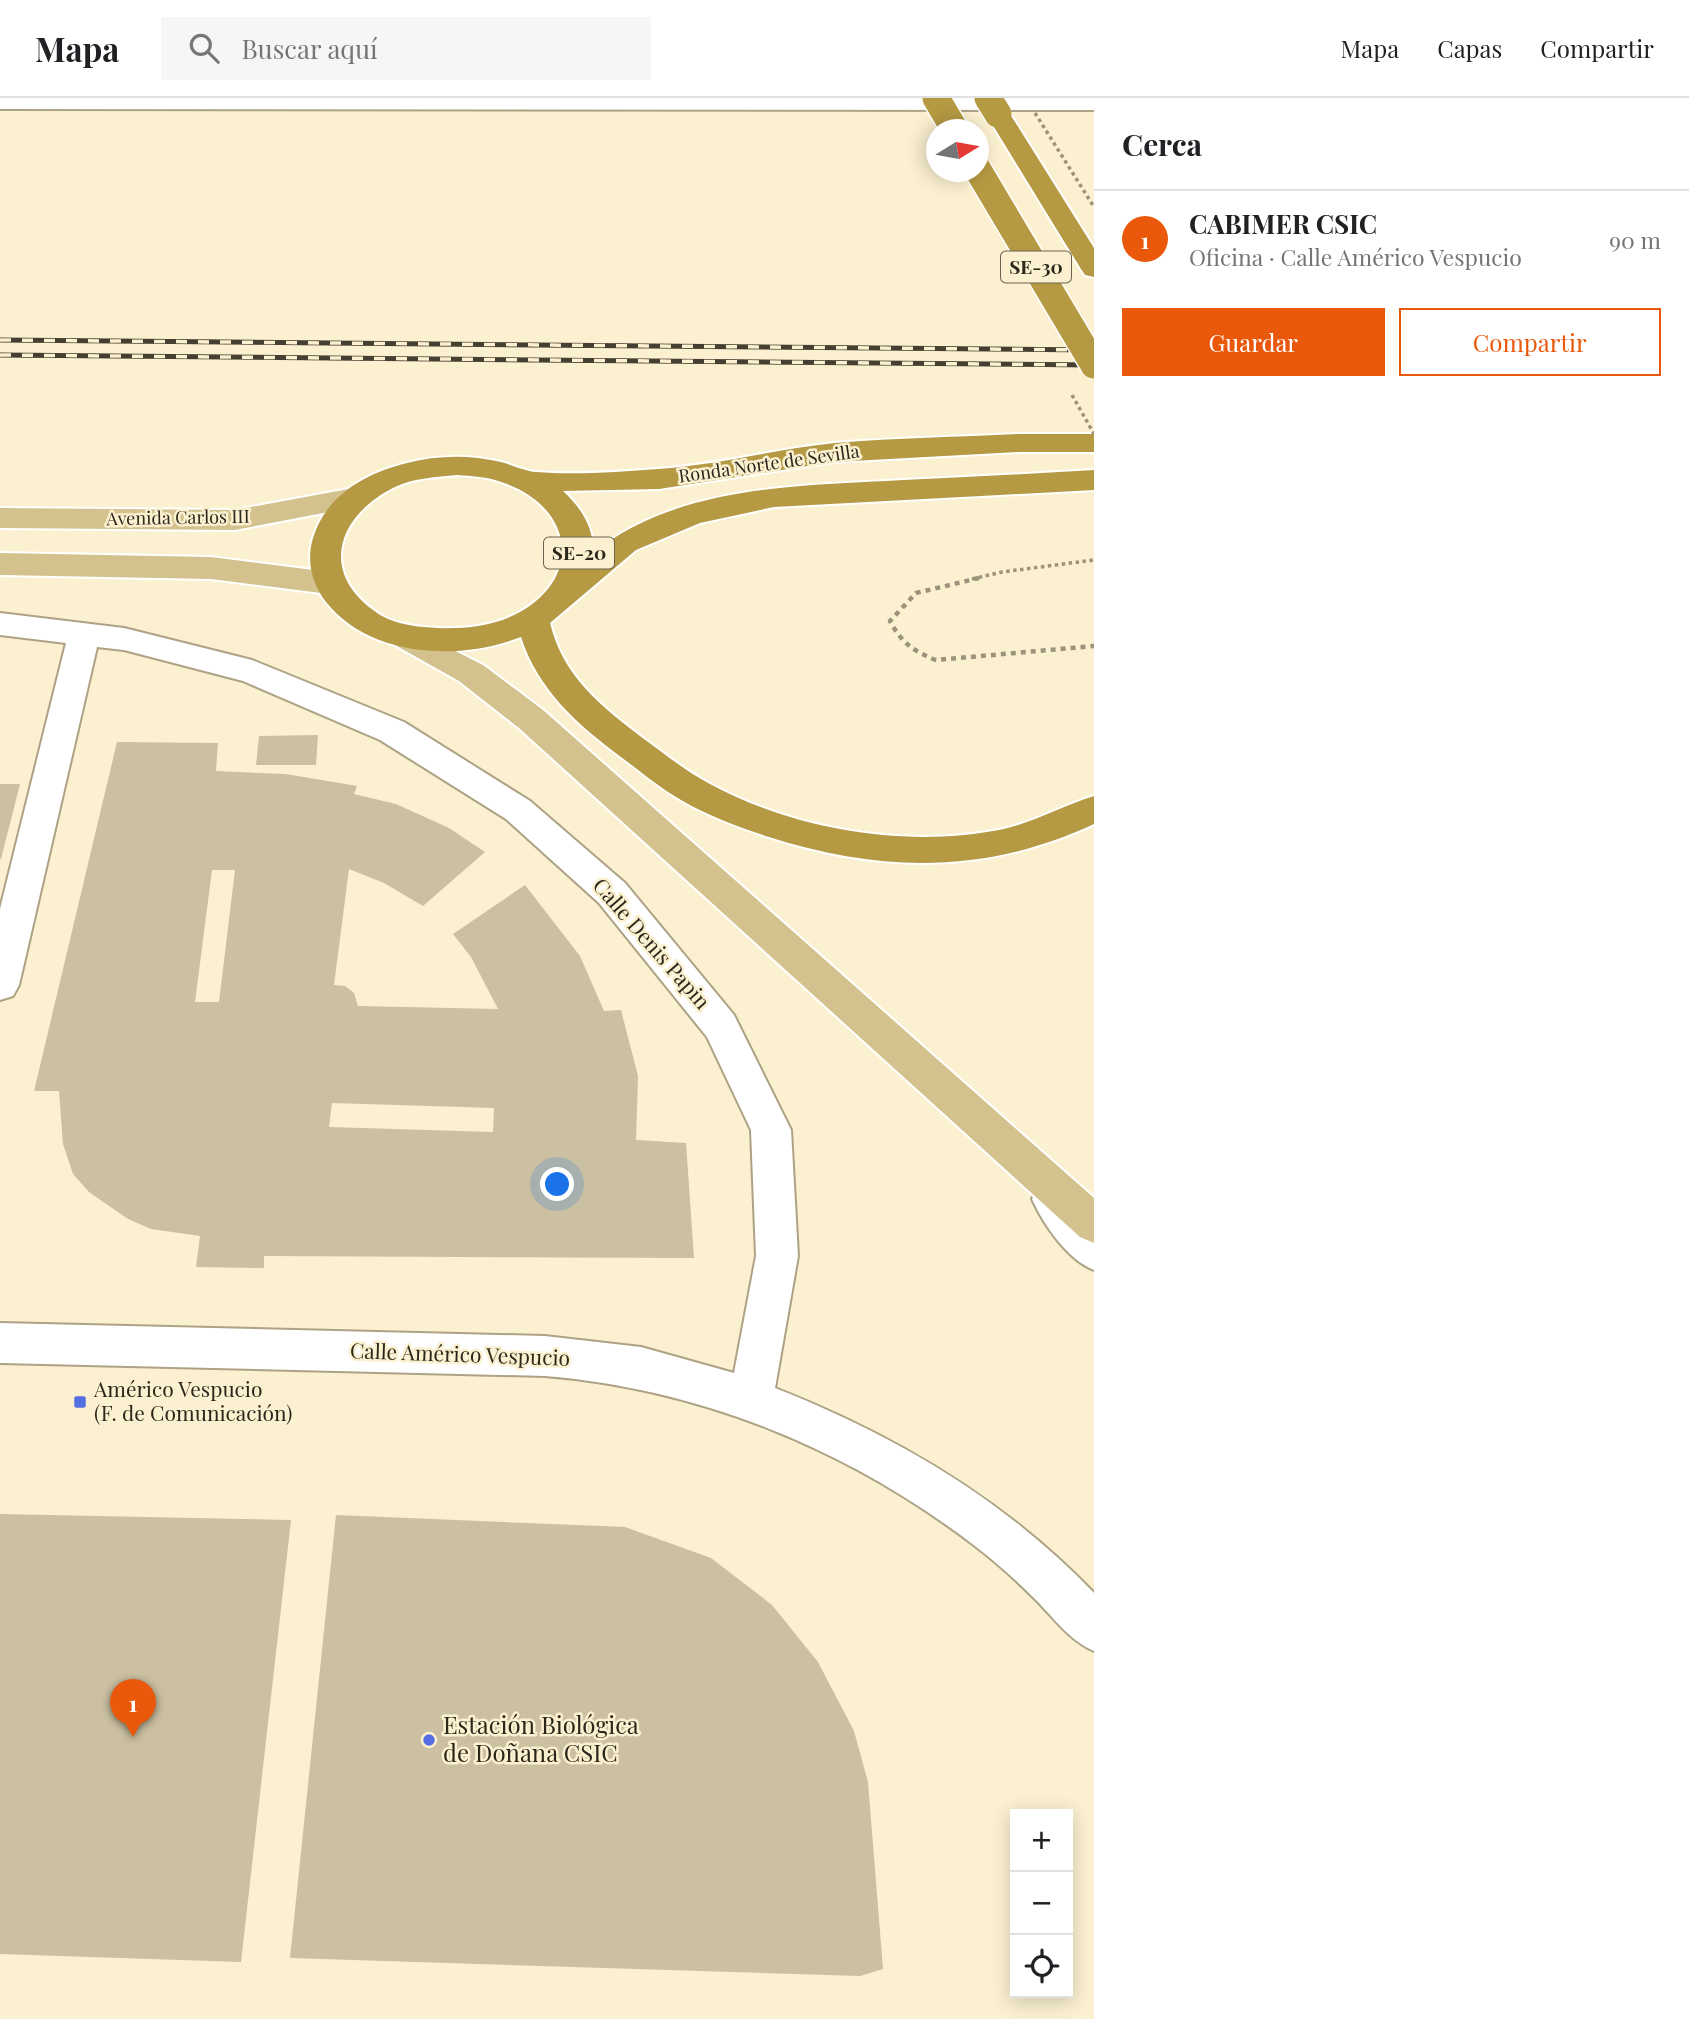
<!DOCTYPE html>
<html lang="es">
<meta charset="utf-8">
<style>
:root{--surface:#fff;--page:#f6f6f6;--text:#202124;--muted:#757577;--line:#e0e0e0;--accent:#ea580c}
body{margin:0;font-family:"Playfair Display",serif;background:var(--page);color:var(--text)}
.controls{position:absolute;right:21px;bottom:21px;display:grid;overflow:hidden;border-radius:0px;box-shadow:0 4px 18px #0003}
.controls button{width:63px;height:63px;display:grid;place-items:center;padding:0;border:0;border-bottom:2px solid var(--line);background:var(--surface);color:var(--text);font:35px sans-serif}
.compass{position:absolute;left:926px;top:21px;width:63px;height:63px;border-radius:50%;background:var(--surface);box-shadow:0 4px 18px #0003;rotate:79deg}
.you{position:absolute;left:558px;top:1087px;width:24px;height:24px;margin:-18px;border:5px solid #fff;border-radius:50%;background:#1a73e8;box-shadow:0 0 0 10px #1a73e833}
.badge{display:grid;place-items:center;width:46px;height:46px;border-radius:50%;background:var(--accent);color:#fff;font-size:23px;font-weight:700}
.pin{position:absolute;translate:-50% -58px;filter:drop-shadow(0 2px 4px #0008)}
.pin::after{content:'';position:absolute;top:37px;width:24px;height:21px;background:inherit;clip-path:polygon(0 0,100% 0,50% 100%)}
.list{margin:0;padding:0;list-style:none}
h2{display:flex;justify-content:space-between;align-items:center;height:91px;margin:0;padding:0 28px;font-size:30px}
h2 small{font-size:23px;font-weight:400;color:var(--muted)}
.list li{display:grid;grid-template-columns:46px 1fr auto;gap:21px;align-items:center;box-sizing:border-box;height:98px;padding:0 28px;border-top:2px solid var(--line)}
.list b{display:block;font-size:26px;white-space:nowrap}
.list p{margin:0;font-size:23px;white-space:nowrap;color:var(--muted)}
.list em{font-size:23px;font-style:normal;color:var(--muted)}
.actions{display:flex;gap:14px;padding:21px 28px}
.actions a{flex:1;padding:16px 0;border:2px solid var(--accent);border-radius:0px;text-align:center;font-size:24px;color:var(--accent)}
.actions .main{background:var(--accent);color:#fff}
.icon{flex:none;width:38px;height:38px;fill:none;stroke:currentColor;stroke-width:2;stroke-linecap:round;stroke-linejoin:round}
.map{position:relative;flex:none;width:1094px;height:1921px;overflow:hidden}
header{display:flex;align-items:center;gap:42px;box-sizing:border-box;height:98px;padding:0 35px;background:var(--surface);border-bottom:2px solid var(--line)}
header strong{font-size:33px}
nav{display:flex;gap:38px;margin-inline-start:auto;font-size:24px}
.search{width:490px;height:63px;background:var(--page);display:flex;align-items:center;gap:18px;box-sizing:border-box;padding:0 24px;border-radius:0px;color:var(--muted);font-size:26px}
main{display:flex}
aside{flex:1;background:var(--surface)}
.map>svg:first-child{display:block}
</style>
<header>
<strong>Mapa</strong>
<div class="search"><svg class="icon" aria-label="search" viewBox="0 0 24 24"><circle cx="10" cy="10" r="6"/><path d="M15 15l6 6"/></svg>Buscar aquí</div>
<nav><a>Mapa</a><a>Capas</a><a>Compartir</a></nav>
</header>
<main>
<div class="map">
<svg width="1094" height="1921" viewBox="0 0 1094 1921">
<rect width="100%" height="100%" fill="#fbf0d0"/>
<path fill="#cbc0a1" fill-rule="evenodd" d="M318,637L316,667H256L259,638Z
M117,644L218,645L216,673L286,676L357,688L354,696L396,706L449,730L485,754L423,808L384,785L349,771L334,887L345,888L354,895L358,908L498,911L471,859L453,836L525,787L580,858L604,913L621,912L638,978L636,1042L686,1045L694,1160L264,1158V1170L196,1169L200,1138L151,1131L128,1121L89,1094L73,1076L63,1046L59,993H34ZM212,772H235L219,904H195ZM332,1005L494,1010L493,1034L329,1029Z
M0,686H20L1,761H0Z
M0,1416L291,1422L241,1864L0,1856Z
M336,1417L625,1429L711,1460L772,1507L818,1564L854,1633L868,1684L883,1871L860,1878L290,1860Z"/>
<g fill="none" stroke-linecap="round" stroke-linejoin="round">
<defs>
<path id="minor" d="M0,0H1094V12L0,11Z
M0,515L124,530L252,562L404,624L530,703L625,785L734,917L791,1032L798,1158L775,1290C895,1337 1004,1401 1094,1495V1553C1069,1542 1054,1520 1035,1501C1016,1482 996,1464 975,1448C850,1352 702,1291 545,1278L0,1265V1225L545,1238L641,1249L734,1275L756,1158L751,1032L707,939L599,805L506,721L380,642L243,583L124,552L97,549L19,887L13,898L0,902V811L66,545L0,537Z
M1052,1083L1066,1088L1094,1122V1172C1068,1162 1043,1126 1032,1101L1038,1088Z"/>
<path id="major" d="M354,390L365,393L369,400L365,407L235,432L0,430V410L235,412Z
M0,455L211,459L329,474L340,477L345,485L340,493L329,496L211,481L0,477Z
M404,527L483,567L543,612L1094,1100V1145L1080,1139L519,630L459,583L393,546L388,538L393,530Z"/>
<path id="highway" d="M998,9L1007,11L1010,16L1094,150V179L1085,177L1081,171L986,16L989,11Z
M1020,336H1094V354H1020L834,364L659,391L563,393C581,410 594,429 593,455C678,387 799,388 903,382C967,379 1030,376 1094,372V392L774,409L700,425L636,452L550,525C563,579 602,609 644,641C666,657 687,674 710,686C795,732 904,750 999,732C1033,725 1062,708 1094,698V726C987,776 881,775 769,739C739,729 708,718 681,702C660,690 641,674 621,659C578,627 538,592 521,539C459,563 371,560 326,504C312,486 306,463 313,440C326,397 366,375 407,365C439,357 469,357 501,364C512,367 525,373 536,374C575,377 619,374 658,371C717,367 776,351 835,345C897,340 959,339 1020,336ZM457,377C473,378 489,379 504,385C571,408 585,477 520,514C495,528 466,531 438,530C419,529 398,527 382,518C318,479 334,419 395,389C414,380 436,379 457,377Z"/>
</defs>
<use href="#minor" stroke="#ada284" stroke-width="4"/>
<use href="#major" stroke="#fff" stroke-width="4"/>
<use href="#highway" stroke="#fff" stroke-width="4"/>
<path stroke="#9b937c" stroke-width="3.5" stroke-dasharray="3.5 3.5" stroke-linecap="butt" d="M972,481L1002,474L1094,462"/>
<path stroke="#9b937c" stroke-width="4.5" stroke-dasharray="5 5" stroke-linecap="butt" d="M979,480L916,495L890,523C901,544 914,554 936,562L1094,548"/>
<use href="#minor" fill="#fff" fill-rule="evenodd"/>
<use href="#major" fill="#d3c28e" fill-rule="evenodd"/>
<use href="#highway" fill="#b69a43" fill-rule="evenodd"/>
<defs>
<path id="rail" d="M0,242L1094,252
M0,257L1094,267"/>
</defs>
<use href="#rail" stroke="#453f31" stroke-width="5"/>
<use href="#rail" stroke="#fbf0d0" stroke-width="3.5" stroke-dasharray="11" stroke-linecap="butt"/>
<defs>
<path id="highway-bridge" d="M936,0L955,32
M988,0L998,16
M978,72L1094,267"/>
</defs>
<use href="#highway-bridge" stroke="#fff" stroke-width="30" stroke-linecap="butt"/>
<path stroke="#9b937c" stroke-width="3.5" stroke-dasharray="3.5 3.5" stroke-linecap="butt" d="M1035,15L1094,109
M1072,297L1094,336"/>
<use href="#highway-bridge" stroke="#b69a43" stroke-width="27"/>
</g>
<g fill="#566ee4" stroke="#fbf0d0" stroke-width="2.5">
<rect x="73" y="1297" width="14" height="14" rx="3.5"/>
<circle cx="429" cy="1642" r="7"/>
</g>
<g text-anchor="middle" stroke-width="5" stroke-linejoin="round" paint-order="stroke">
<g font-size="18" fill="#2c271b" stroke="#fbf0d0">
<text transform="translate(769 366) rotate(-8)" y="6">Ronda Norte de Sevilla</text>
<text transform="translate(178 420) rotate(-1)" y="6">Avenida Carlos III</text>
</g>
<g fill="#fbf0d0" stroke="#6a6351" stroke-width="2">
<rect x="1001" y="153.5" width="70" height="31" rx="5"/>
<rect x="544" y="439.5" width="70" height="31" rx="5"/>
</g>
<g font-size="19" font-weight="bold" fill="#2c271b">
<text x="1036" y="176">SE-30</text>
<text x="579" y="462">SE-20</text>
</g>
<g font-size="21" fill="#2c271b" stroke="#fbf0d0">
<text transform="translate(651 846) rotate(49)" y="7">Calle Denis Papin</text>
<text transform="translate(460 1257) rotate(2)" y="7">Calle Américo Vespucio</text>
</g>
<g font-size="21" fill="#2c271b" stroke="#fbf0d0" text-anchor="start">
<text x="94" y="1299">Américo Vespucio<tspan x="94" dy="24">(F. de Comunicación)</tspan></text>
</g>
<g font-size="24" fill="#2c271b" stroke="#fbf0d0" text-anchor="start">
<text x="443" y="1636">Estación Biológica<tspan x="443" dy="28">de Doñana CSIC</tspan></text>
</g>
</g>
</svg>
<div class="controls">
<button>+</button>
<button>−</button>
<button><svg class="icon" aria-label="locate" viewBox="0 0 24 24"><circle cx="12" cy="12" r="6"/><path d="M12 2v4M12 18v4M2 12h4M18 12h4"/></svg></button>
</div>
<svg class="compass" viewBox="-18 -18 36 36"><path d="M0-13l5 13h-10z" fill="#e53935"/><path d="M0 13l5-13h-10z" fill="#757577"/></svg>
<div class="you"></div>
<div class="pin badge" style="left:133px;top:1639px">1</div>
</div>
<aside>
<h2>Cerca<small></small></h2>
<ul class="list">
<li><span class="badge">1</span><div><b>CABIMER CSIC</b><p>Oficina · Calle Américo Vespucio</p></div><em>90 m</em></li>
</ul>
<div class="actions"><a class="main">Guardar</a><a>Compartir</a></div>
</aside>
</main>
